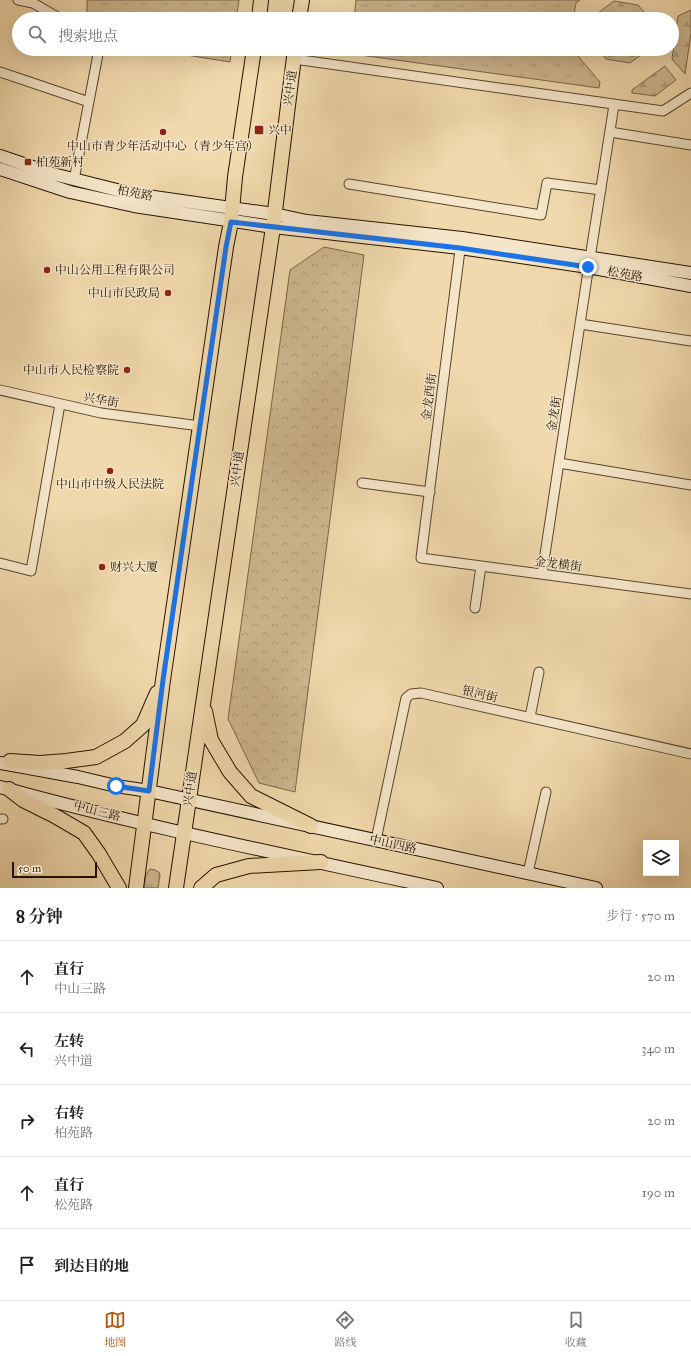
<!DOCTYPE html>
<html lang="zh">
<meta charset="utf-8">
<style>
:root{--surface:#fff;--page:#f6f6f6;--text:#222;--muted:#767676;--line:#e0e0e0;--accent:#b45309}
body{margin:0;font-family:"IM FELL Great Primer","Noto Serif SC",serif;background:var(--page);color:var(--text)}
.controls{position:absolute;right:12px;bottom:12px;display:grid;overflow:hidden;border-radius:0px;box-shadow:0 4px 16px #0002}
.controls button{width:36px;height:36px;display:grid;place-items:center;padding:0;border:0;border-bottom:1px solid var(--line);background:var(--surface);color:var(--text);font:20px sans-serif}
.scale{position:absolute;left:12px;bottom:10px;width:85px;box-sizing:border-box;padding-left:4px;border:2px solid #271302;border-top:0;font-size:11px;line-height:14px;white-space:nowrap;color:#271302;-webkit-text-stroke:3px #f5e6c9;paint-order:stroke}
.stop{position:absolute;width:12px;height:12px;margin:-9px;border:3px solid #1a73e8;border-radius:50%;background:#fff}
.stop.end{background:#1a73e8;border-color:#fff;box-shadow:0 1px 4px #0008}
.list{margin:0;padding:0;list-style:none}
h2{display:flex;justify-content:space-between;align-items:center;height:52px;margin:0;padding:0 16px;font-size:17px}
h2 small{font-size:13px;font-weight:400;color:var(--muted)}
.list li{display:grid;grid-template-columns:26px 1fr auto;gap:12px;align-items:center;box-sizing:border-box;height:72px;padding:0 16px;border-top:1px solid var(--line)}
.list b{display:block;font-size:15px;white-space:nowrap}
.list p{margin:0;font-size:13px;white-space:nowrap;color:var(--muted)}
.list em{font-size:13px;font-style:normal;color:var(--muted)}
.icon{flex:none;width:22px;height:22px;fill:none;stroke:currentColor;stroke-width:2;stroke-linecap:round;stroke-linejoin:round}
.map{position:relative;flex:none;width:691px;height:888px;overflow:hidden}
.search{position:absolute;background:var(--surface);box-shadow:0 4px 16px #0002;left:12px;right:12px;top:12px;height:44px;display:flex;align-items:center;gap:10px;box-sizing:border-box;padding:0 14px;border-radius:22px;color:var(--muted);font-size:15px}
.sheet{height:412px;background:var(--surface)}
nav{display:flex;justify-content:space-around;align-items:center;box-sizing:border-box;height:56px;border-top:1px solid var(--line);background:var(--surface);font-size:11px;color:var(--muted)}
nav a{display:grid;justify-items:center;gap:2px}
nav .on{color:var(--accent)}
.map>svg:first-child{display:block}
</style>
<div class="map">
<svg width="691" height="888" viewBox="0 0 691 888">
<defs>
<pattern id="grass-tufts" width="24" height="20" patternUnits="userSpaceOnUse"><rect width="24" height="20" fill="#ceb78f"/><path d="M3 7l-1-3M5 7V3M7 7l1-3M15 17l-1-3M17 17v-4M19 17l1-3" fill="none" stroke="#b19c7a"/></pattern>
<pattern id="forest-firs" width="22" height="20" patternUnits="userSpaceOnUse"><rect width="22" height="20" fill="#ceb78f"/><path d="M5 1l3.5 6h-7zM16 11l3.5 6h-7z" fill="#b19c7a"/></pattern>
<pattern id="park-crowns" width="20" height="18" patternUnits="userSpaceOnUse"><rect width="20" height="18" fill="#ceb78f"/><path d="M2 6a3 3 0 1 1 6 0M12 15a3 3 0 1 1 6 0" fill="none" stroke="#b19c7a"/></pattern>
</defs>
<rect width="100%" height="100%" fill="#f0d9ac"/>
<filter id="stains"><feTurbulence type="fractalNoise" baseFrequency=".005" numOctaves="4"/><feColorMatrix values="0 0 0 0 .2 0 0 0 0 .09 0 0 0 0 .02 0 0 0 .5 -.17"/></filter>
<radialGradient id="worn" r=".72"><stop offset=".6" stop-color="#630" stop-opacity="0"/><stop offset="1" stop-color="#630" stop-opacity=".3"/></radialGradient>
<path fill="url(#grass-tufts)" stroke="#7a6548" d="M356,0H580L576,3L573,19H354Z
M350,49H572L600,82L599,88L353,54Z
M150,869L155,870L159,872L160,876L158,888H144L146,875Z"/>
<path fill="url(#forest-firs)" stroke="#7a6548" d="M614,1L638,5L650,19H594L595,15Z
M691,10V33L685,74L672,59L678,16Z
M598,49H649L630,63L606,59Z
M665,66L676,80L655,96L632,93V90Z"/>
<path fill="url(#park-crowns)" stroke="#7a6548" d="M87,0H239L236,19H87Z
M149,49H232L230,62Z
M324,247L364,255L295,792L259,783L228,719L290,270Z"/>
<g fill="none" stroke-linecap="round" stroke-linejoin="round">
<defs>
<path id="street" d="M18,0L33,3L61,19
M225,49L254,51
M294,59L663,111L691,93
M0,72L89,102
M610,132L691,145
M74,180L99,49
M349,184L541,215L547,183L601,190
M461,242L421,558L691,594
M580,324L691,341
M0,390L101,413L200,426
M559,463L691,485
M362,483L430,492
M0,563L31,571L60,404
M542,574L590,258L614,105
M475,608L481,566
M530,717L539,672
M0,819H3
M376,840L406,698L411,694L421,693L691,754
M528,873L546,792"/>
<path id="secondary" d="M0,156L53,174L133,194L274,214L307,221L462,238L691,273
M0,169L70,192L134,206L273,227L460,248L588,267L691,286
M0,763L78,777L116,786L149,791L596,888
M0,787C144,827 291,856 437,888"/>
<path id="primary" d="M259,19L261,0
M299,19L302,0
M205,711L211,740L230,772L251,796L311,826
M10,761L40,763L66,761L96,757L125,741L143,725L157,693
M9,789L23,800L55,816L84,833L99,854L119,888
M136,888L163,680L226,247L231,222L235,177L254,49
M176,888L273,227L295,49
M201,888L216,875L249,866L321,862"/>
</defs>
<use href="#street" stroke="#59442c" stroke-width="11"/>
<use href="#secondary" stroke="#271302" stroke-width="14"/>
<use href="#primary" stroke="#271302" stroke-width="16"/>
<use href="#street" stroke="#f5e6c9" stroke-width="9"/>
<use href="#secondary" stroke="#f5e6c9" stroke-width="12"/>
<use href="#primary" stroke="#f0d9ac" stroke-width="14"/>
</g>
<g fill="none" stroke-linecap="round" stroke-linejoin="round">
<path stroke="#1a73e8" stroke-width="5" d="M116,786L149,791L163,680L226,247L231,222L460,248L588,267"/>
</g>
<g fill="#8f2418" stroke="#f5e6c9" stroke-width="1.5">
<rect x="254" y="125" width="10" height="10" rx="2"/>
<circle cx="163" cy="132" r="4"/>
<rect x="24" y="158" width="8" height="8" rx="2"/>
<circle cx="47" cy="270" r="4"/>
<circle cx="168" cy="293" r="4"/>
<circle cx="127" cy="370" r="4"/>
<circle cx="110" cy="471" r="4"/>
<circle cx="102" cy="567" r="4"/>
</g>
<g text-anchor="middle" stroke-width="3" stroke-linejoin="round" paint-order="stroke">
<g font-size="12" fill="#271302" stroke="#f5e6c9">
<text transform="translate(290 88) rotate(-82)" y="4">兴中道</text>
<text transform="translate(135 193) rotate(11)" y="4">柏苑路</text>
<text transform="translate(625 274) rotate(10)" y="4">松苑路</text>
<text transform="translate(429 397) rotate(-83)" y="4">金龙西街</text>
<text transform="translate(101 400) rotate(10)" y="4">兴华街</text>
<text transform="translate(554 414) rotate(-81)" y="4">金龙街</text>
<text transform="translate(237 469) rotate(-82)" y="4">兴中道</text>
<text transform="translate(558 564) rotate(7)" y="4">金龙横街</text>
<text transform="translate(480 694) rotate(13)" y="4">银河街</text>
<text transform="translate(190 789) rotate(-82)" y="4">兴中道</text>
<text transform="translate(97 811) rotate(14)" y="4">中山三路</text>
<text transform="translate(393 844) rotate(12)" y="4">中山四路</text>
</g>
<g font-size="12" fill="#271302" stroke="#f5e6c9" text-anchor="start">
<text x="268" y="134">兴中</text>
<text x="163" y="150" text-anchor="middle">中山市青少年活动中心（青少年宫）</text>
<text x="36" y="166">柏苑新村</text>
<text x="55" y="274">中山公用工程有限公司</text>
<text x="160" y="297" text-anchor="end">中山市民政局</text>
<text x="119" y="374" text-anchor="end">中山市人民检察院</text>
<text x="110" y="488" text-anchor="middle">中山市中级人民法院</text>
<text x="110" y="571">财兴大厦</text>
</g>
</g>
<rect width="100%" height="100%" filter="url(#stains)"/>
<rect width="100%" height="100%" fill="url(#worn)"/>
</svg>
<div class="controls">
<button><svg class="icon" aria-label="layers" viewBox="0 0 24 24"><path d="M12 4l9 5-9 5-9-5zM3 14l9 5 9-5"/></svg></button>
</div>
<div class="scale">50 m</div>
<div class="stop" style="left:116px;top:786px"></div>
<div class="stop end" style="left:588px;top:267px"></div>
<div class="search"><svg class="icon" aria-label="search" viewBox="0 0 24 24"><circle cx="10" cy="10" r="6"/><path d="M15 15l6 6"/></svg>搜索地点</div>
</div>
<section class="sheet">
<h2>8 分钟<small>步行 · 570 m</small></h2>
<ul class="list">
<li><svg class="icon" aria-label="ahead" viewBox="0 0 24 24"><path d="M12 20V5M6 11l6-6 6 6"/></svg><div><b>直行</b><p>中山三路</p></div><em>20 m</em></li>
<li><svg class="icon" aria-label="left" viewBox="0 0 24 24"><path d="M17 20v-9H6M10 6l-5 5 5 5"/></svg><div><b>左转</b><p>兴中道</p></div><em>340 m</em></li>
<li><svg class="icon" aria-label="right" viewBox="0 0 24 24"><path d="M7 20v-9h11M14 6l5 5-5 5"/></svg><div><b>右转</b><p>柏苑路</p></div><em>20 m</em></li>
<li><svg class="icon" aria-label="ahead" viewBox="0 0 24 24"><path d="M12 20V5M6 11l6-6 6 6"/></svg><div><b>直行</b><p>松苑路</p></div><em>190 m</em></li>
<li><svg class="icon" aria-label="arrive" viewBox="0 0 24 24"><path d="M6 21V4h12l-3 4 3 4H6"/></svg><div><b>到达目的地</b></div></li>
</ul>
</section>
<nav>
<a class="on"><svg class="icon" aria-label="map" viewBox="0 0 24 24"><path d="M3 6l6-2 6 2 6-2v14l-6 2-6-2-6 2zM9 4v14M15 6v14"/></svg>地图</a>
<a><svg class="icon" aria-label="directions" viewBox="0 0 24 24"><path d="M12 3l9 9-9 9-9-9zM9 14v-3h6M13 9l2 2-2 2"/></svg>路线</a>
<a><svg class="icon" aria-label="saved" viewBox="0 0 24 24"><path d="M7 4h10v16l-5-4-5 4z"/></svg>收藏</a>
</nav>
